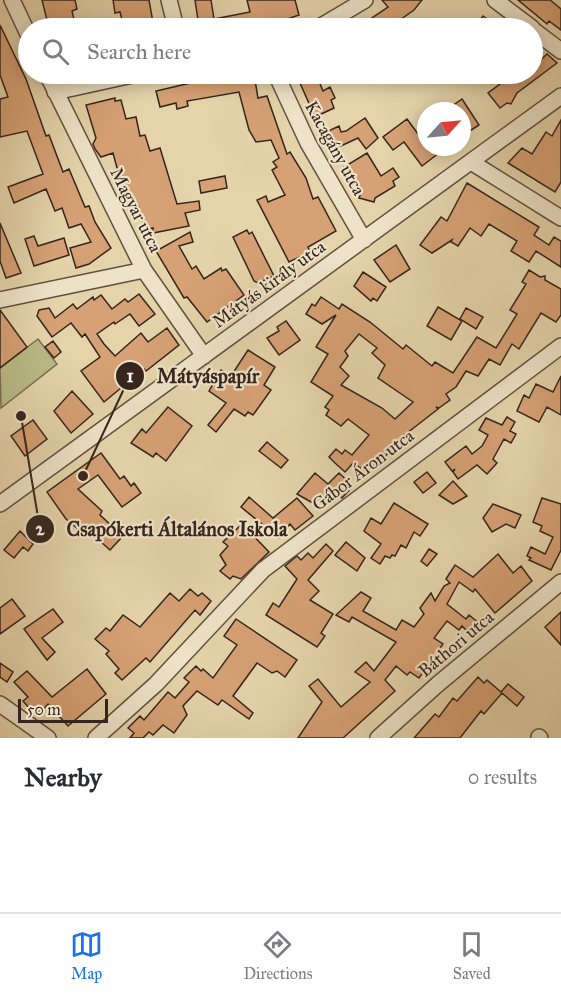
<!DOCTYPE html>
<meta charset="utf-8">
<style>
:root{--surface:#fff;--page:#f7f7f7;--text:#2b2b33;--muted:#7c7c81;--line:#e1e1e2;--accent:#1a73e8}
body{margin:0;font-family:"IM FELL Great Primer",serif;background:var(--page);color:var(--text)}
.compass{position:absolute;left:417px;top:102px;width:54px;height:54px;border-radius:50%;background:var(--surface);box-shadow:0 3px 15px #0003;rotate:63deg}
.scale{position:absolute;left:18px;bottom:15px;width:90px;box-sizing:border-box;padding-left:6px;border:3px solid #35251e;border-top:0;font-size:16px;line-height:21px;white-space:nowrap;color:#35251e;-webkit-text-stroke:4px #eee3c8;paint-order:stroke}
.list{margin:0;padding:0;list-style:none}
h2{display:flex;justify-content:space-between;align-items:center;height:78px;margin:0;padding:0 24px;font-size:26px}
h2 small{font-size:20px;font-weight:400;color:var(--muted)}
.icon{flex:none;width:33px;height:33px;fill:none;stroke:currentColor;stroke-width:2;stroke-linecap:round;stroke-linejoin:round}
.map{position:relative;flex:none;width:561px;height:738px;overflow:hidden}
.search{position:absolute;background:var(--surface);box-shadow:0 3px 15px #0003;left:18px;right:18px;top:18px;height:66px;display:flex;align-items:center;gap:15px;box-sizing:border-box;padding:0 21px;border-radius:33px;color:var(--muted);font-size:22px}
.sheet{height:174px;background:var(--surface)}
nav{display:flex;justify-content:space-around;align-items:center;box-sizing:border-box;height:84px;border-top:2px solid var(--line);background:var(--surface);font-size:16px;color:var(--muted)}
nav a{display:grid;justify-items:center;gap:3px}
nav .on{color:var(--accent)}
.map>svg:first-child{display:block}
</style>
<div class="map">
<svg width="561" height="738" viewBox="0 0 561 738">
<rect width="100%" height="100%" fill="#e5d4aa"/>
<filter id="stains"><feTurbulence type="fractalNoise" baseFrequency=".00333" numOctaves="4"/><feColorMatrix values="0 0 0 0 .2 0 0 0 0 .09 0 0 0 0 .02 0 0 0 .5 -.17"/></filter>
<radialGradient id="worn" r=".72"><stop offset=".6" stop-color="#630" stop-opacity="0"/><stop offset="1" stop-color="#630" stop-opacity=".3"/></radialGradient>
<path fill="#babb85" stroke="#787052" stroke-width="1.5" d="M38,339L57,364L1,408L0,368Z"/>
<path fill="#d6a174" stroke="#35251e" stroke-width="1.5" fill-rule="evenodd" d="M42,0H75L77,9L72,11L76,28H49Z
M113,0H149L154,28H124L120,12L115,13Z
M195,0H211L214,19L250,12L247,0H295L299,15L261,28H191V24L198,20Z
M382,0H422L414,10L390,27L387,22L378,28H357L388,7Z
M518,0H550L561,9V30L549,21L547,24Z
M483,16L500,28H474Z
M0,25L26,79L46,136L49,135L63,172L69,169L85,207L89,206L95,222L111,248L89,264L76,268L70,248L91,242L81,224L69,228L62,208L55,211L46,189L14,203L8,187L43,174L27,131L0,137V99L8,97L0,75Z
M547,54L557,63L517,93L511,104L507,103L500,108L488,93L500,84L493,74H532V68Z
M229,74H254L258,98L267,96L287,154L290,152L306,178L313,199L318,197L336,231L308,247L310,252L289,262L257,200L266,196L268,202L285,195L272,170L277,167L273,162L279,158L271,140L256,142L249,130L239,92L187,101L188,106L177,109L176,103L160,107L156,91Z
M296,74H316L323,91L330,87L335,98L331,100L334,108L315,117Z
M115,98V101L121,100L126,119L136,117L140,136L145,135L150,151L160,148L177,204L199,201L200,210L185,213L189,226L153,233V228L145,230L138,205L129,207L123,178L120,179L113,153L101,157L95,149L93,144L96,138L86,105Z
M462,99L479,125L462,136V111H445Z
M365,118L378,138L366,149L358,138L330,151L322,134L339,126L341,132L346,131Z
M407,119L421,138L426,135V147H434L439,153L422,166L404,142L393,150L383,137Z
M561,120V182L555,192L508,163L522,148L532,154L546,132L552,136Z
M367,153L381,176L393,168L399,177L393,181L395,186L375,198L374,202L359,198L360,195L344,167Z
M225,176L227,188L201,193L199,181Z
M467,183L539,227L534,235L549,245L554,237L561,241V267L536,251L529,262L511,251L517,241L489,224L481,236L470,228L458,246L451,242L452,240L432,253L420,245L441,217L447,221Z
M0,223L21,273L6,278L0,261Z
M247,230L249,234L252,232L274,276L258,283L254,281L233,237Z
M190,232L193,242L179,246L192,269L196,266L204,279L221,268L222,271L226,269L244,295L207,322L187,297L184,298L156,251Z
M34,236L38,246L64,238L69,255L34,266L25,239Z
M396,245L410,269L390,282L374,260Z
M529,270L540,277L545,276V280L561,289V315L556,322L541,313L519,349L512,344L500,365L489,359L478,376L466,371L456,387L446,394L450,400L439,408L436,407L438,409L402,437L383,459L380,456L368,473L353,463L345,472L335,463L329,457L336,449L342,454L345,450L352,455L369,435L348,419L341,426L326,415L329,410L325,407L333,396L311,382L328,354L316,347L336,315L322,324L306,314L312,304L315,306L321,297L339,309L342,304L370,322L403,349L406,345L432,366L435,362L453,373L477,337L496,348L517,314L510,310L526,284L522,282ZM359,334L377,348L372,353L385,365L378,378L413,402L395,419L382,408L341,385L349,376L340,367L348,356L345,351Z
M363,272L386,287L377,301L373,298L371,301L354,286Z
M139,294L155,314L139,326L130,314L115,324L114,322L97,334L104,344L115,356L141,333L148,342L167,328L179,345L146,371L144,369L104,402L81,371L100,357L85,334L82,337L71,323L52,337L37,316L39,310L49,308L55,318L73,304L77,309L93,297L94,300L101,295L112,309L125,299L128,302Z
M438,307L462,321L451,340L427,326Z
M466,308L483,317L476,329L460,319Z
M0,310L27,347L0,368Z
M286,321L300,340L279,355L267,338L279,331L277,327Z
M53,341L61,352L54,358L45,347Z
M248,350L275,367L264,385L271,390L253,415L248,412L245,416L234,409L216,432L208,425L226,403L209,391L221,370L231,376Z
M561,376V415L547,407L539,422L517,411L524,395L529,398L536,384L553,392Z
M72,391L93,414L71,433L54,411Z
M168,407L192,426L166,461L156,453L153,457L131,443L142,429L146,433Z
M507,417L515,422L510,431L516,434L511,443L504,439L493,459L497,463L487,474L477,465L458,479L453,472L455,469L452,471L445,462L466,446L472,454L482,446L488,435L479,430L486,418L502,425Z
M33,420L47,439L25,456L11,436Z
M267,442L288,460L281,468L259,451Z
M101,453L120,479L124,476L131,486L134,483L141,493L122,507L98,475L78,489L102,511L100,515L123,536L110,550L82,525L78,529L66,519L47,492Z
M427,472L436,483L423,493L414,482Z
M315,473L328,484L339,473L353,486L342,498L332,490L318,506L297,494Z
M453,481L467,496L453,504L439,495Z
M249,497L273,518L297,498L313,516L295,530L290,524L279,538L241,507Z
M542,498L561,504V550L551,570L529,560L531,558L527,556L531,547L545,554L553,537L540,531L542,526L533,522Z
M394,503L428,524L420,536L414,532L406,548L401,545L395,556L392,555L390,558L385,556L380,564L371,558L381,544L364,531L371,518L381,524Z
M493,504L521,515L515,528L506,524L492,532L483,518Z
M242,524L269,552L241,579L233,576L230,579L220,571L226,565L220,555L228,546L223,542Z
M20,531L33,544L28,551L23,547L14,558L4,550Z
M346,542L365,558L357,571L335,555Z
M326,544L333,551L308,580L319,591L310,600L333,614L321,633L325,636L317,647L266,615L273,603L279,607L297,579L285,566L297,556L301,560L308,553L313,558Z
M429,549L437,554L427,566L421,561Z
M498,554L513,573L521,566L532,581L495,613L475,589L473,592L459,582L447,604L466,619L469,615L479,623L470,634L462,626L459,630L447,621L434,638L443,644L419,678L410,672L407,675L396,666L385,680L395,691L343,738H298L322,702L309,686L318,679L341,707L370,682L355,672L366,662L374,671L396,642L352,617L349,622L336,615L348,604L361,592L371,598L363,611L396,630L402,620L414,627L424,614L420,608L431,593L435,601L444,586L450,583L446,579L455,565L473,577Z
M190,589L198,596L202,593L211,601L200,615L195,610L150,662L146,658L122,680L115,673L119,669L106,654L109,651L95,639L106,628L110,631L123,615L140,627L170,593L179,601Z
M12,599L25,616L0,634V608Z
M53,609L63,622L42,638L55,652L47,660L24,629Z
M561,612V645L545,627Z
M236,619L297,660L285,677L277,671L272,673L257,663L233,696L253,713L249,719L222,700L218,705L197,691L183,706L187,715L174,733L163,725L153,735L149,732L143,738H130L134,733L128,728L140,716L144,720L168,692L175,698L189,682L184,678L196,666L201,671L203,669L213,678L237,645L224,636Z
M0,663L13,672L7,682L0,677Z
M87,669L106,694L68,726L48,704L40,713L34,707L31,710L23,701L28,697L14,682L27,671L52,697Z
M478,677L484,683L487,680L501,692L508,684L524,697L517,706L502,693L484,714L481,711L460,738H414L435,714L439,717L453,698L457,701Z"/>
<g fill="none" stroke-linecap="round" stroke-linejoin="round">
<defs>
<path id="street" d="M12,0L28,34
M169,0L176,28
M495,0L532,28
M318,28L365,0
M532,29L561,51
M47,74L144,270L204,356
M276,74L308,143L364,240
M55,92L137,74
M471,162L561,218
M0,300L144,270
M0,504L561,96
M0,704L48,738
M539,737L540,738
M96,738L156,684L263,570L561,346
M378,738L438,684L561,582"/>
</defs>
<use href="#street" stroke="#615141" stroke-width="18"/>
<use href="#street" stroke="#eee3c8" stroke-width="15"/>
</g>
<g text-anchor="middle" stroke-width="4.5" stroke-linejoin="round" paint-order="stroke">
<g font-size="18" fill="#35251e" stroke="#eee3c8">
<text transform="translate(335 148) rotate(61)" y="6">Kacagány utca</text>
<text transform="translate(136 210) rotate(63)" y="6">Magyar utca</text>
<text transform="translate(269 284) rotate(-36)" y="6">Mátyás király utca</text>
<text transform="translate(363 470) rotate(-37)" y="6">Gábor Áron utca</text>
<text transform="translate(456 644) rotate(-40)" y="6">Báthori utca</text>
</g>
</g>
<path fill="none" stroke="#35251e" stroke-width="2" d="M83 476L130 376M21 416L40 529"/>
<g fill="#35251e" stroke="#eee3c8" stroke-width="2">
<circle cx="83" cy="476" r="6"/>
<circle cx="21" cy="416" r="6"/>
<circle cx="130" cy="376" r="15"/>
<circle cx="40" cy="529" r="15"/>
</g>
<g font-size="18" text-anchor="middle" font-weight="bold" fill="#fff">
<text x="130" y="382">1</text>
<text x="40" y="535">2</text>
</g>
<g font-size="20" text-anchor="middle" font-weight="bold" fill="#35251e" stroke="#eee3c8" stroke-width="4.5" stroke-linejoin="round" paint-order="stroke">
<text x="208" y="383">Mátyáspapír</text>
<text x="177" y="536">Csapókerti Általános Iskola</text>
</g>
<rect width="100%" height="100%" filter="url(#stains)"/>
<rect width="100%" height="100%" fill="url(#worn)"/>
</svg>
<svg class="compass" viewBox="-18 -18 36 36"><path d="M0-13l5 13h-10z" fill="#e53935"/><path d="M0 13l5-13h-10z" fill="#7c7c81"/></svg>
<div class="scale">50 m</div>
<div class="search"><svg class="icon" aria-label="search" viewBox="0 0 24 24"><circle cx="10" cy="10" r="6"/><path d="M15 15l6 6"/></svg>Search here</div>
</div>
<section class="sheet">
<h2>Nearby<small>0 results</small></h2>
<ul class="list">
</ul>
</section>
<nav>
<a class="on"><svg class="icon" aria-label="map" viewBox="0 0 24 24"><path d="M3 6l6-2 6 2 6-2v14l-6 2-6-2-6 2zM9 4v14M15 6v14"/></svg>Map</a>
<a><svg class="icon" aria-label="directions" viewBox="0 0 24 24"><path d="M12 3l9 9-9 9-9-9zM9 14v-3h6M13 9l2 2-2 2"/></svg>Directions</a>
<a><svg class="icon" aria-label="saved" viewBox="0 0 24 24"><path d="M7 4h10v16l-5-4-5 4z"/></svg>Saved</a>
</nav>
